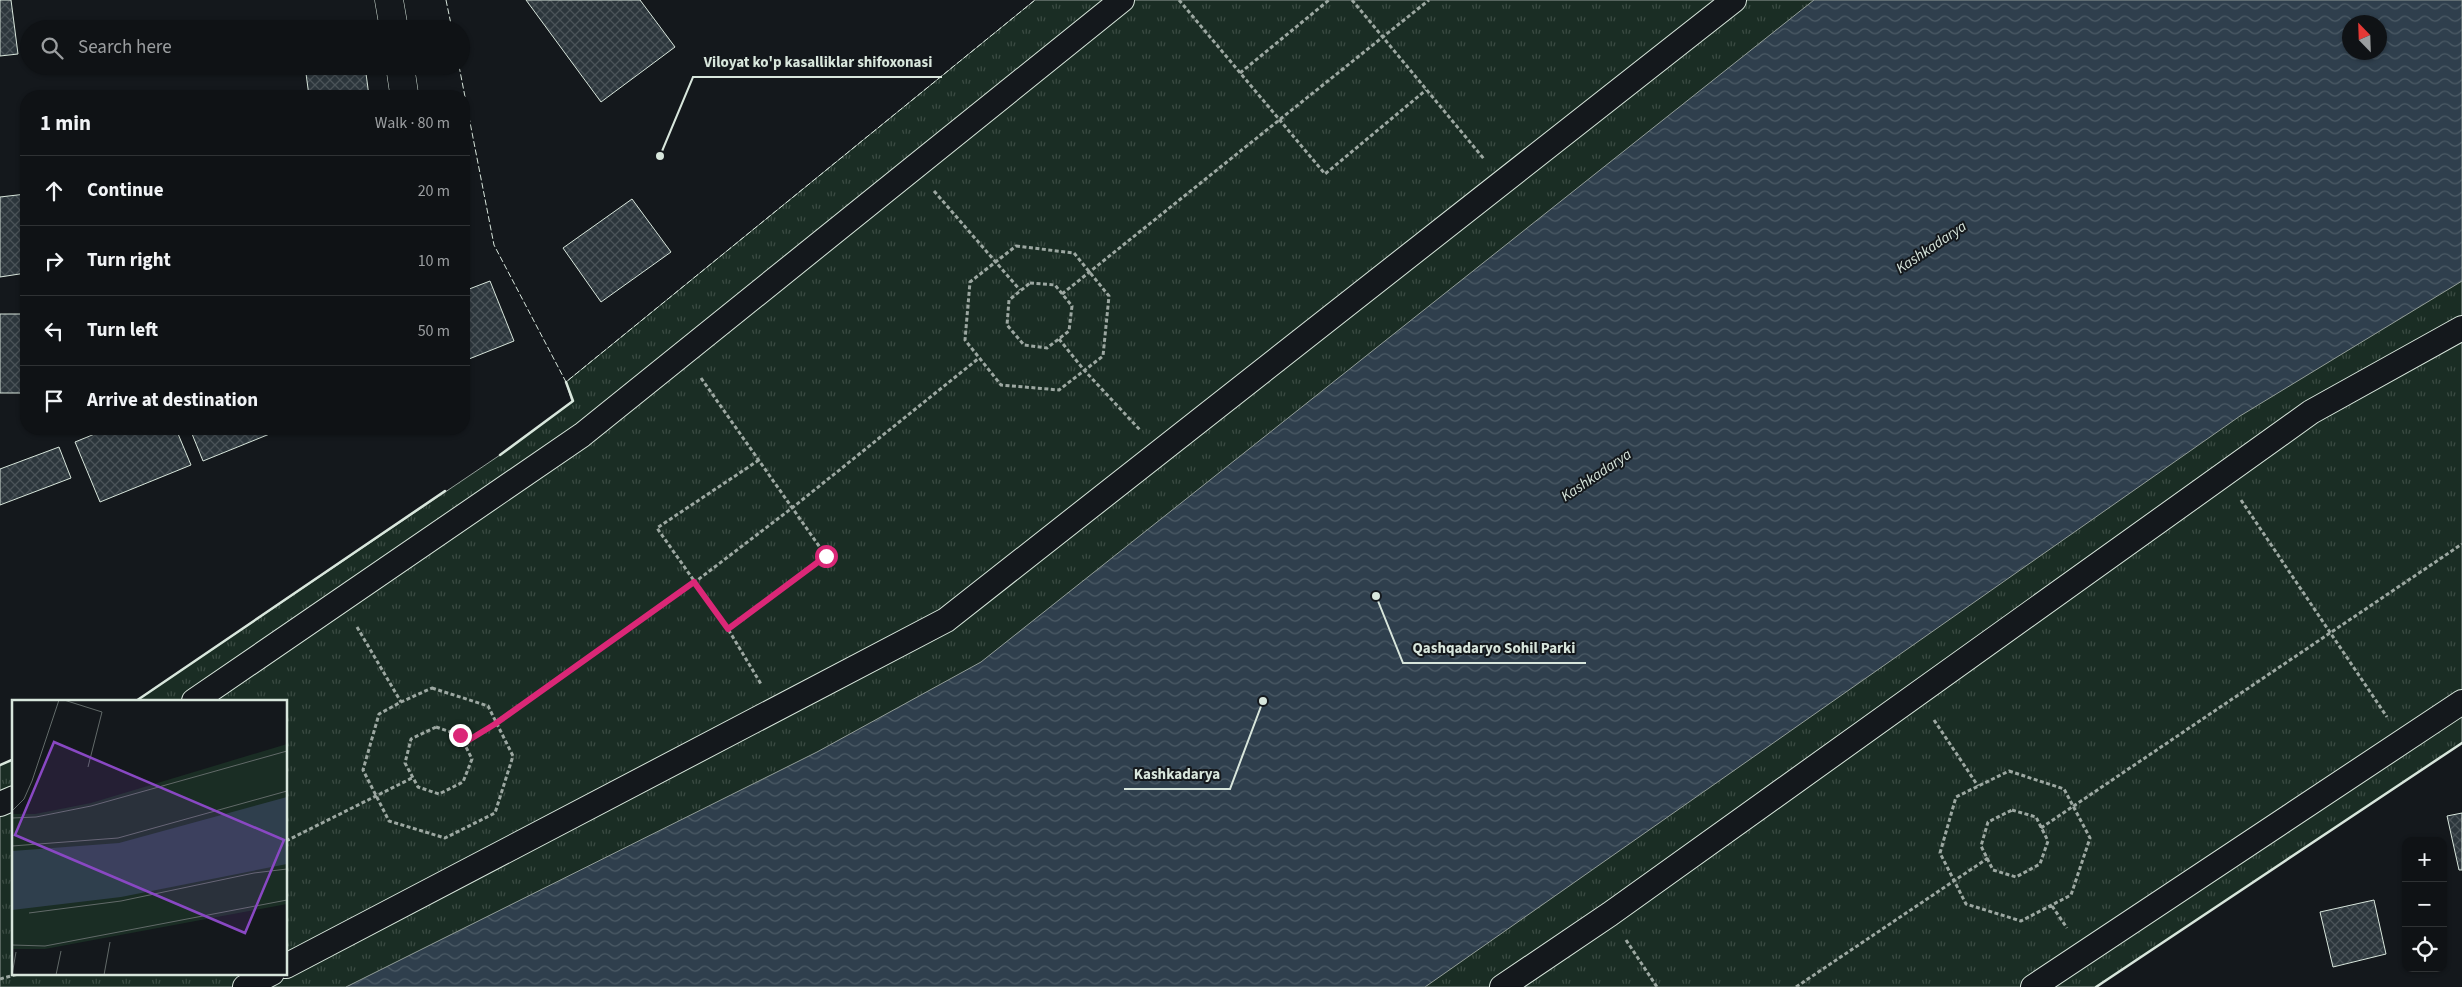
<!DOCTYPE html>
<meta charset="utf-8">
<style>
:root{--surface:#0f1215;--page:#1d2022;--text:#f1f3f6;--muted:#9b9ea0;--line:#2f3234}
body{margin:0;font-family:"Source Sans 3",sans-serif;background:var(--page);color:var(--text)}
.controls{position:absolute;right:15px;bottom:15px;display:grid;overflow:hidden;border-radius:10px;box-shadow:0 1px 4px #0004}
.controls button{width:45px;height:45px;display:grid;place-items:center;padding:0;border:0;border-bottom:1px solid var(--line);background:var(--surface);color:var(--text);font:25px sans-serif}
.compass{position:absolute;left:2342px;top:15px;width:45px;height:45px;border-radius:50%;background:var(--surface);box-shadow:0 1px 4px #0004;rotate:337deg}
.stop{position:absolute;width:15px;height:15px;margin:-11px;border:4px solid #db2777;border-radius:50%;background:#fff}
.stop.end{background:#db2777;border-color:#fff;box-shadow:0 1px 5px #0008}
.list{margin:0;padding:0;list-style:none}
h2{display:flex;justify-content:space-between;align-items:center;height:65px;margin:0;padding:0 20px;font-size:21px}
h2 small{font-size:16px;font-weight:400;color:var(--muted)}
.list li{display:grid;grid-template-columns:32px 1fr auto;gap:15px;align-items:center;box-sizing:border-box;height:70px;padding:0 20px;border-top:1px solid var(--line)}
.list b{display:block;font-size:19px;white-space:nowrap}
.list em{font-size:16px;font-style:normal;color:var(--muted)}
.icon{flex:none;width:28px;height:28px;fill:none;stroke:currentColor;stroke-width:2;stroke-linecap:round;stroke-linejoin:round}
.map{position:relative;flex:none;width:2462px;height:987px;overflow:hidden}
.search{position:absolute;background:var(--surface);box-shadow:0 1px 4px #0004;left:20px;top:20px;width:450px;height:55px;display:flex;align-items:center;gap:12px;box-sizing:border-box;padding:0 18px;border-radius:28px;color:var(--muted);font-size:19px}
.panel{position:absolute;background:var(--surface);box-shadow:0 1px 4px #0004;left:20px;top:90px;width:450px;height:345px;border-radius:20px}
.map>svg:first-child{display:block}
</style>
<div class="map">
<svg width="2462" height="987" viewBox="0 0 2462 987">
<defs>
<pattern id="park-tufts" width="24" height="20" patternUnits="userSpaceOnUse" patternTransform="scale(1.25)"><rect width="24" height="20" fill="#1a2d24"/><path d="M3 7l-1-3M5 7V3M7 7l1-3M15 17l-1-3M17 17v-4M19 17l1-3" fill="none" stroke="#3b4b43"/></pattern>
<pattern id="water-waves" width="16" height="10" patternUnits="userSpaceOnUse" patternTransform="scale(1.25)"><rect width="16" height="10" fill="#2f3f4d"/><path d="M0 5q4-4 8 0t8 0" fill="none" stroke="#4c5b66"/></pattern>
<pattern id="building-cross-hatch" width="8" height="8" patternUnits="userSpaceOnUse" patternTransform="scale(1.25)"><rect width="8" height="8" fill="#2c363c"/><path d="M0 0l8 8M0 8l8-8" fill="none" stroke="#4a5358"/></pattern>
</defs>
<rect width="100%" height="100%" fill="#14181c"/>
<path fill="url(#park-tufts)" stroke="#939e99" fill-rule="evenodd" d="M1035,0H2462V743L2096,987H0V765L14,759V973H286V701H136L500,455L572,402L566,382ZM2350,22H2380V52H2350Z"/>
<path fill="url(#water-waves)" stroke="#939e99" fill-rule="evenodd" d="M1814,0H2462V281L2240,416L1425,987H346L817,752L981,662ZM2350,22H2380V52H2350Z"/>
<path fill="url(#building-cross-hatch)" stroke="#d8e6dc" d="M0,0H11L18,54L0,56Z
M526,0H640L675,47L601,102Z
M305,66H365L369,96H309Z
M26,194V273L0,277V197Z
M632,199L671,252L601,302L563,248Z
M490,281L514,341L464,361V291Z
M0,314H26V393H0Z
M107,429H176L191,465L100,502L75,442Z
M190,429H282L203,461Z
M59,447L71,478L0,505V469Z
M2462,813V870H2459L2447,816Z
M2374,900L2386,954L2333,967L2320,912Z"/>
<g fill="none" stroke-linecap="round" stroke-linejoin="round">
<defs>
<path id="pedestrian" d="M194,701L582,435L1122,0
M0,804L14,798
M286,966L946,620L1734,0
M245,987L272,973
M1502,987L1610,914L2311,412L2462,328
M2033,987L2462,702"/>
<path id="minor" d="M389,0L394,29
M400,66L404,93"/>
</defs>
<use href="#pedestrian" stroke="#d8e6dc" stroke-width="26"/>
<use href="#minor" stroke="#d8e6dc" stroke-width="29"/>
<path stroke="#9da8a2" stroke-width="3" stroke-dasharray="4 2.5" stroke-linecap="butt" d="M1179,0L1325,174L1426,90
M1352,0L1484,159
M1240,73L1329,0
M934,191L1020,290
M1016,246L1074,253L1109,296L1103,356L1059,390L1001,385L965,340L970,282Z
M1030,283L1055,285L1072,306L1069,331L1047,348L1024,345L1007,325L1009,300Z
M1062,294L1429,0
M1059,339L1084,370L1140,430
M701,378L826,556L728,629
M759,460L657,528L728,629L761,684
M2241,500L2387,717
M357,627L401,702
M432,688L488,706L513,756L495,813L445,838L389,821L363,770L379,714L401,702Z
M1934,720L1978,786
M436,727L460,735L472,759L463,782L439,794L418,787L405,763L411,739Z
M464,743L495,724L695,582L792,508L979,358
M2009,771L2064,789L2090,838L2071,895L2021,921L1966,904L1940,853L1956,797Z
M2012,810L2036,817L2048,841L2040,864L2016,877L1993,870L1981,846L1988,822Z
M2041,828L2462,544
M286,841L412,778
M2052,906L2067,928
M1626,940L1657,987
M47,974L58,973
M0,979L18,974
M1796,987L1988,858"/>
<use href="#pedestrian" stroke="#14181c" stroke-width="24"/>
<use href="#minor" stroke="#14181c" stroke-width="28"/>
<path stroke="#d8e6dc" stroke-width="1" stroke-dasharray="6 2.5" stroke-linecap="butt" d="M446,0L452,29
M459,66L494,245L566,382L1035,0"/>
<path stroke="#d8e6dc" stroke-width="2.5" d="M500,455L573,401L566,382
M136,701L445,491
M0,765L14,759
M2096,987L2462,743"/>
</g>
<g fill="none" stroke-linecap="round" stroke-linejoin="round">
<path stroke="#db2777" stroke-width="6" d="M460,735L464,743L495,724L694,582L728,629L826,556"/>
</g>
<g text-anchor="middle" stroke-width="4" stroke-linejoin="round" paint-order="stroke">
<g font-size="15" font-style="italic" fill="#d8e6dc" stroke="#14181c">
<text transform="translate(1931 247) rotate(-34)" y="5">Kashkadarya</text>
<text transform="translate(1596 475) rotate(-34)" y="5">Kashkadarya</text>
</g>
</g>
<g transform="translate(12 700)">
<rect width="275" height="275" fill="#14181c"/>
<path d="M275,44V204L33,249H0V114H23L79,103Z" fill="#1a2d24"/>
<path d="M275,97V164L109,197L0,210V151L107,143Z" fill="#2f3f4d"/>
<path fill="none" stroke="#626a69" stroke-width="1" d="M52,0L90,12L76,67M0,111L12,99L20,81L47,0M0,118L24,117L79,106L275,51M0,146L106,138L275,91M17,213L109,201L242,173L275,169M0,245L33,246L275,200M0,275L4,252M44,275L49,251M92,275L98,242"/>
<path fill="#8948c3" fill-opacity="0.15" stroke="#8948c3" stroke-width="2.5" d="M42,42L272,140L233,233L3,135Z"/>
<rect width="275" height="275" fill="none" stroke="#d8e6dc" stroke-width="2.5"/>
</g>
<path fill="none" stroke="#d8e6dc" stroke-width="2" d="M660 156L693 77H942M1376 596L1403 663H1586M1263 701L1230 789H1124"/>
<g fill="#d8e6dc" stroke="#14181c" stroke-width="2">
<circle cx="660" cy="156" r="5"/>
<circle cx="1376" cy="596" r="5"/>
<circle cx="1263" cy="701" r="5"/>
</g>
<g font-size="15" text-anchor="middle" font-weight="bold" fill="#d8e6dc" stroke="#14181c" stroke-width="4" stroke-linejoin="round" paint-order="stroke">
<text x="818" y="67">Viloyat ko'p kasalliklar shifoxonasi</text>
<text x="1494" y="653">Qashqadaryo Sohil Parki</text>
<text x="1177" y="779">Kashkadarya</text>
</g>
</svg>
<div class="controls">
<button>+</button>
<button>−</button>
<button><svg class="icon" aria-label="locate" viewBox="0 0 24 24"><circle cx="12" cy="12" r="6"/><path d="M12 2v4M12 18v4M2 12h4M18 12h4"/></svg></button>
</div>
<svg class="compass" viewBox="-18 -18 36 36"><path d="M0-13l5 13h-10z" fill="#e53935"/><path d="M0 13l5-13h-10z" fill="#9b9ea0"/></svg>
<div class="stop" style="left:826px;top:556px"></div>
<div class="stop end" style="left:460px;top:735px"></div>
<div class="search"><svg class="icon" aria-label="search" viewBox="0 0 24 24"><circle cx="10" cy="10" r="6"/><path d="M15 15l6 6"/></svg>Search here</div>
<section class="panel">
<h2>1 min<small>Walk · 80 m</small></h2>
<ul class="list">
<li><svg class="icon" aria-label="ahead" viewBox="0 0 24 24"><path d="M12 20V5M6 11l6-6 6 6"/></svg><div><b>Continue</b></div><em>20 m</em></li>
<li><svg class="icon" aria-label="right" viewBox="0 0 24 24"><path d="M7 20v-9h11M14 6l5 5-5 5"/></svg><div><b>Turn right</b></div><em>10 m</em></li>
<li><svg class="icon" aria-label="left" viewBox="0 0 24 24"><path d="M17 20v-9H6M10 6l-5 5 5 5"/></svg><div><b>Turn left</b></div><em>50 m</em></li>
<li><svg class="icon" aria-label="arrive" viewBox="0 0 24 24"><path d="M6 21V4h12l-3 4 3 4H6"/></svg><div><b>Arrive at destination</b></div></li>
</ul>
</section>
</div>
